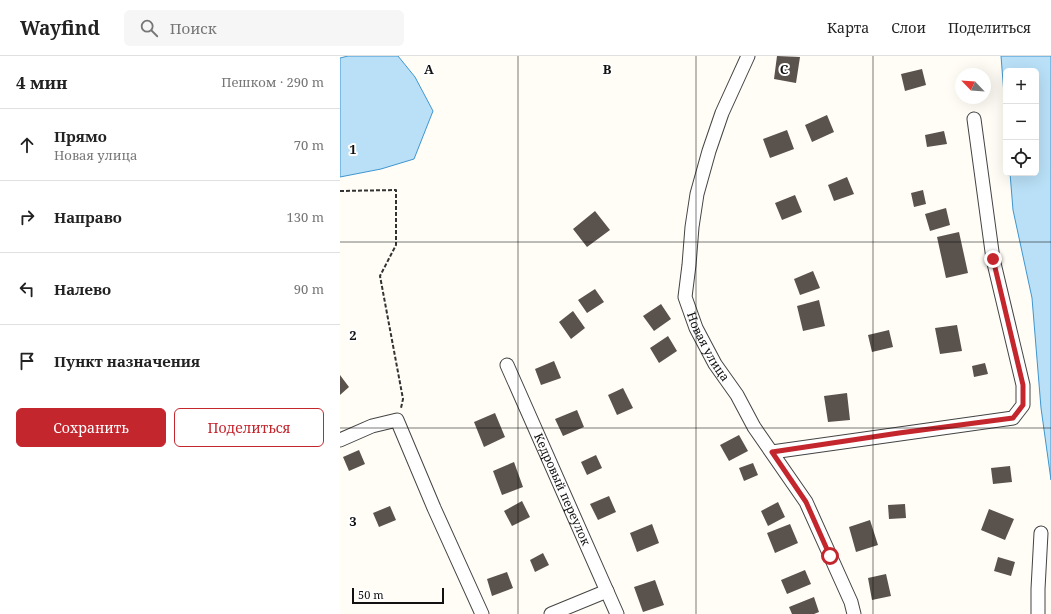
<!DOCTYPE html>
<html lang="ru">
<meta charset="utf-8">
<style>
:root{--surface:#fff;--page:#f6f6f6;--text:#222;--muted:#767676;--line:#e0e0e0;--accent:#c4262e}
body{margin:0;font-family:"Noto Serif",serif;background:var(--page);color:var(--text)}
.controls{position:absolute;right:12px;top:12px;display:grid;overflow:hidden;border-radius:6px;box-shadow:0 4px 16px #0002}
.controls button{width:36px;height:36px;display:grid;place-items:center;padding:0;border:0;border-bottom:1px solid var(--line);background:var(--surface);color:var(--text);font:20px sans-serif}
.compass{position:absolute;left:615px;top:12px;width:36px;height:36px;border-radius:50%;background:var(--surface);box-shadow:0 4px 16px #0002;rotate:295deg}
.scale{position:absolute;left:12px;bottom:10px;width:92px;box-sizing:border-box;padding-left:4px;border:2px solid #111;border-top:0;font-size:11px;line-height:14px;white-space:nowrap;color:#111;-webkit-text-stroke:3px #fff;paint-order:stroke}
.stop{position:absolute;width:12px;height:12px;margin:-9px;border:3px solid #c4262e;border-radius:50%;background:#fff}
.stop.end{background:#c4262e;border-color:#fff;box-shadow:0 1px 4px #0008}
.list{margin:0;padding:0;list-style:none}
h2{display:flex;justify-content:space-between;align-items:center;height:52px;margin:0;padding:0 16px;font-size:17px}
h2 small{font-size:13px;font-weight:400;color:var(--muted)}
.list li{display:grid;grid-template-columns:26px 1fr auto;gap:12px;align-items:center;box-sizing:border-box;height:72px;padding:0 16px;border-top:1px solid var(--line)}
.list b{display:block;font-size:15px;white-space:nowrap}
.list p{margin:0;font-size:13px;white-space:nowrap;color:var(--muted)}
.list em{font-size:13px;font-style:normal;color:var(--muted)}
.actions{display:flex;gap:8px;padding:12px 16px}
.actions a{flex:1;padding:9px 0;border:1px solid var(--accent);border-radius:6px;text-align:center;font-size:14px;color:var(--accent)}
.actions .main{background:var(--accent);color:#fff}
.icon{flex:none;width:22px;height:22px;fill:none;stroke:currentColor;stroke-width:2;stroke-linecap:round;stroke-linejoin:round}
.map{position:relative;flex:none;width:711px;height:558px;overflow:hidden}
header{display:flex;align-items:center;gap:24px;box-sizing:border-box;height:56px;padding:0 20px;background:var(--surface);border-bottom:1px solid var(--line)}
header strong{font-size:19px}
nav{display:flex;gap:22px;margin-inline-start:auto;font-size:14px}
.search{width:280px;height:36px;background:var(--page);display:flex;align-items:center;gap:10px;box-sizing:border-box;padding:0 14px;border-radius:6px;color:var(--muted);font-size:15px}
main{display:flex}
aside{flex:1;background:var(--surface)}
.map>svg:first-child{display:block}
</style>
<header>
<strong>Wayfind</strong>
<div class="search"><svg class="icon" aria-label="search" viewBox="0 0 24 24"><circle cx="10" cy="10" r="6"/><path d="M15 15l6 6"/></svg>Поиск</div>
<nav><a>Карта</a><a>Слои</a><a>Поделиться</a></nav>
</header>
<main>
<aside>
<h2>4 мин<small>Пешком · 290 m</small></h2>
<ul class="list">
<li><svg class="icon" aria-label="ahead" viewBox="0 0 24 24"><path d="M12 20V5M6 11l6-6 6 6"/></svg><div><b>Прямо</b><p>Новая улица</p></div><em>70 m</em></li>
<li><svg class="icon" aria-label="right" viewBox="0 0 24 24"><path d="M7 20v-9h11M14 6l5 5-5 5"/></svg><div><b>Направо</b></div><em>130 m</em></li>
<li><svg class="icon" aria-label="left" viewBox="0 0 24 24"><path d="M17 20v-9H6M10 6l-5 5 5 5"/></svg><div><b>Налево</b></div><em>90 m</em></li>
<li><svg class="icon" aria-label="arrive" viewBox="0 0 24 24"><path d="M6 21V4h12l-3 4 3 4H6"/></svg><div><b>Пункт назначения</b></div></li>
</ul>
<div class="actions"><a class="main">Сохранить</a><a>Поделиться</a></div>
</aside>
<div class="map">
<svg width="711" height="558" viewBox="0 0 711 558">
<rect width="100%" height="100%" fill="#fffdf5"/>
<path fill="#b9e0f7" stroke="#3f96cf" d="M8,0H58L75,21L93,55L74,103L41,113L0,121V2Z
M661,0H711V424L701,352L692,242L673,154L670,117H696V15H666V64Z"/>
<path fill="#5a524d" d="M437,0L460,1L456,27L434,23Z
M582,13L586,29L565,35L561,18Z
M487,59L494,76L472,86L465,69Z
M447,74L454,93L430,102L423,83Z
M604,75L607,88L587,91L585,79Z
M507,121L514,138L494,145L488,129Z
M583,134L586,148L574,151L571,137Z
M455,139L462,156L442,164L435,147Z
M606,152L610,169L590,175L585,158Z
M255,155L270,174L247,191L233,173Z
M619,176L628,217L606,222L597,181Z
M473,215L480,232L460,239L454,223Z
M255,233L264,246L247,257L238,244Z
M479,244L485,270L463,275L457,250Z
M321,248L331,263L314,275L303,260Z
M233,255L245,272L231,283L219,266Z
M617,269L622,295L600,298L595,272Z
M549,274L553,291L532,296L528,279Z
M328,280L337,295L319,307L310,292Z
M214,305L221,322L201,329L195,313Z
M645,307L648,318L634,321L632,310Z
M0,319L9,331L0,339Z
M283,332L293,352L277,359L268,339Z
M507,337L510,364L488,366L484,340Z
M237,354L244,371L223,380L215,363Z
M155,357L165,381L144,391L134,366Z
M399,379L408,395L389,405L380,389Z
M19,394L25,408L9,415L3,401Z
M256,399L262,412L247,419L241,406Z
M174,406L183,431L162,439L153,415Z
M413,407L418,419L404,425L399,412Z
M670,410L672,426L653,428L651,412Z
M269,440L276,456L258,464L250,448Z
M182,445L190,461L172,470L164,455Z
M438,446L445,461L428,470L421,455Z
M565,448L566,462L549,463L548,449Z
M50,450L56,464L39,471L33,457Z
M649,453L674,463L665,484L641,474Z
M530,464L538,489L516,496L509,471Z
M312,468L319,487L297,496L290,477Z
M450,468L458,487L435,497L427,477Z
M203,497L209,509L195,516L190,504Z
M658,501L675,506L671,520L654,515Z
M465,514L471,528L447,538L441,524Z
M167,516L173,532L152,540L147,523Z
M546,518L551,540L532,544L528,522Z
M315,524L324,549L303,556L294,531Z
M474,541L479,556L474,558H452L449,551Z"/>
<g fill="none" stroke-linecap="round" stroke-linejoin="round">
<defs>
<g id="street">
<path id="s1" d="M408,0L382,57L369,95L357,138L352,171L349,209L345,241L356,272L375,308L397,339L414,371L466,446L511,546L514,558"/>
<path id="s2" d="M167,309L277,558"/>
<path d="M0,384L32,370L57,364L94,452L142,558"/>
<path d="M432,396L673,362L683,349V329L653,203L634,63"/>
<path d="M211,558L267,535"/>
<path d="M698,558V533L701,477"/>
</g>
</defs>
<use href="#street" stroke="#444" stroke-width="15"/>
<path stroke="#333" stroke-width="2" stroke-dasharray="4 2" stroke-linecap="butt" d="M0,135L56,134V189L40,220L63,343L61,352"/>
<use href="#street" stroke="#fff" stroke-width="13"/>
</g>
<g fill="none" stroke-linecap="round" stroke-linejoin="round">
<path stroke="#c4262e" stroke-width="5" d="M490,500L466,446L432,396L559,377L673,362L683,349V329L653,203"/>
</g>
<path fill="none" stroke="#111" stroke-width="1" stroke-opacity="0.55" d="M178,0V558M356,0V558M533,0V558M0,186H711M0,372H711"/>
<g text-anchor="middle" stroke-width="4" stroke-linejoin="round" paint-order="stroke">
<g font-size="12" fill="#111" stroke="#fff">
<text dy="4" stroke="none"><textPath href="#s1" startOffset="306">Новая улица</textPath></text>
<text dy="4" stroke="none"><textPath href="#s2" startOffset="136">Кедровый переулок</textPath></text>
</g>
</g>
<g font-size="13" text-anchor="middle" font-weight="bold" fill="#111" stroke="#fff" stroke-width="4" stroke-linejoin="round" paint-order="stroke">
<text x="89" y="18">A</text>
<text x="267" y="18">B</text>
<text x="444" y="18">C</text>
<text x="13" y="98">1</text>
<text x="13" y="284">2</text>
<text x="13" y="470">3</text>
</g>
</svg>
<div class="controls">
<button>+</button>
<button>−</button>
<button><svg class="icon" aria-label="locate" viewBox="0 0 24 24"><circle cx="12" cy="12" r="6"/><path d="M12 2v4M12 18v4M2 12h4M18 12h4"/></svg></button>
</div>
<svg class="compass" viewBox="-18 -18 36 36"><path d="M0-13l5 13h-10z" fill="#e53935"/><path d="M0 13l5-13h-10z" fill="#767676"/></svg>
<div class="scale">50 m</div>
<div class="stop" style="left:490px;top:500px"></div>
<div class="stop end" style="left:653px;top:203px"></div>
</div>
</main>
